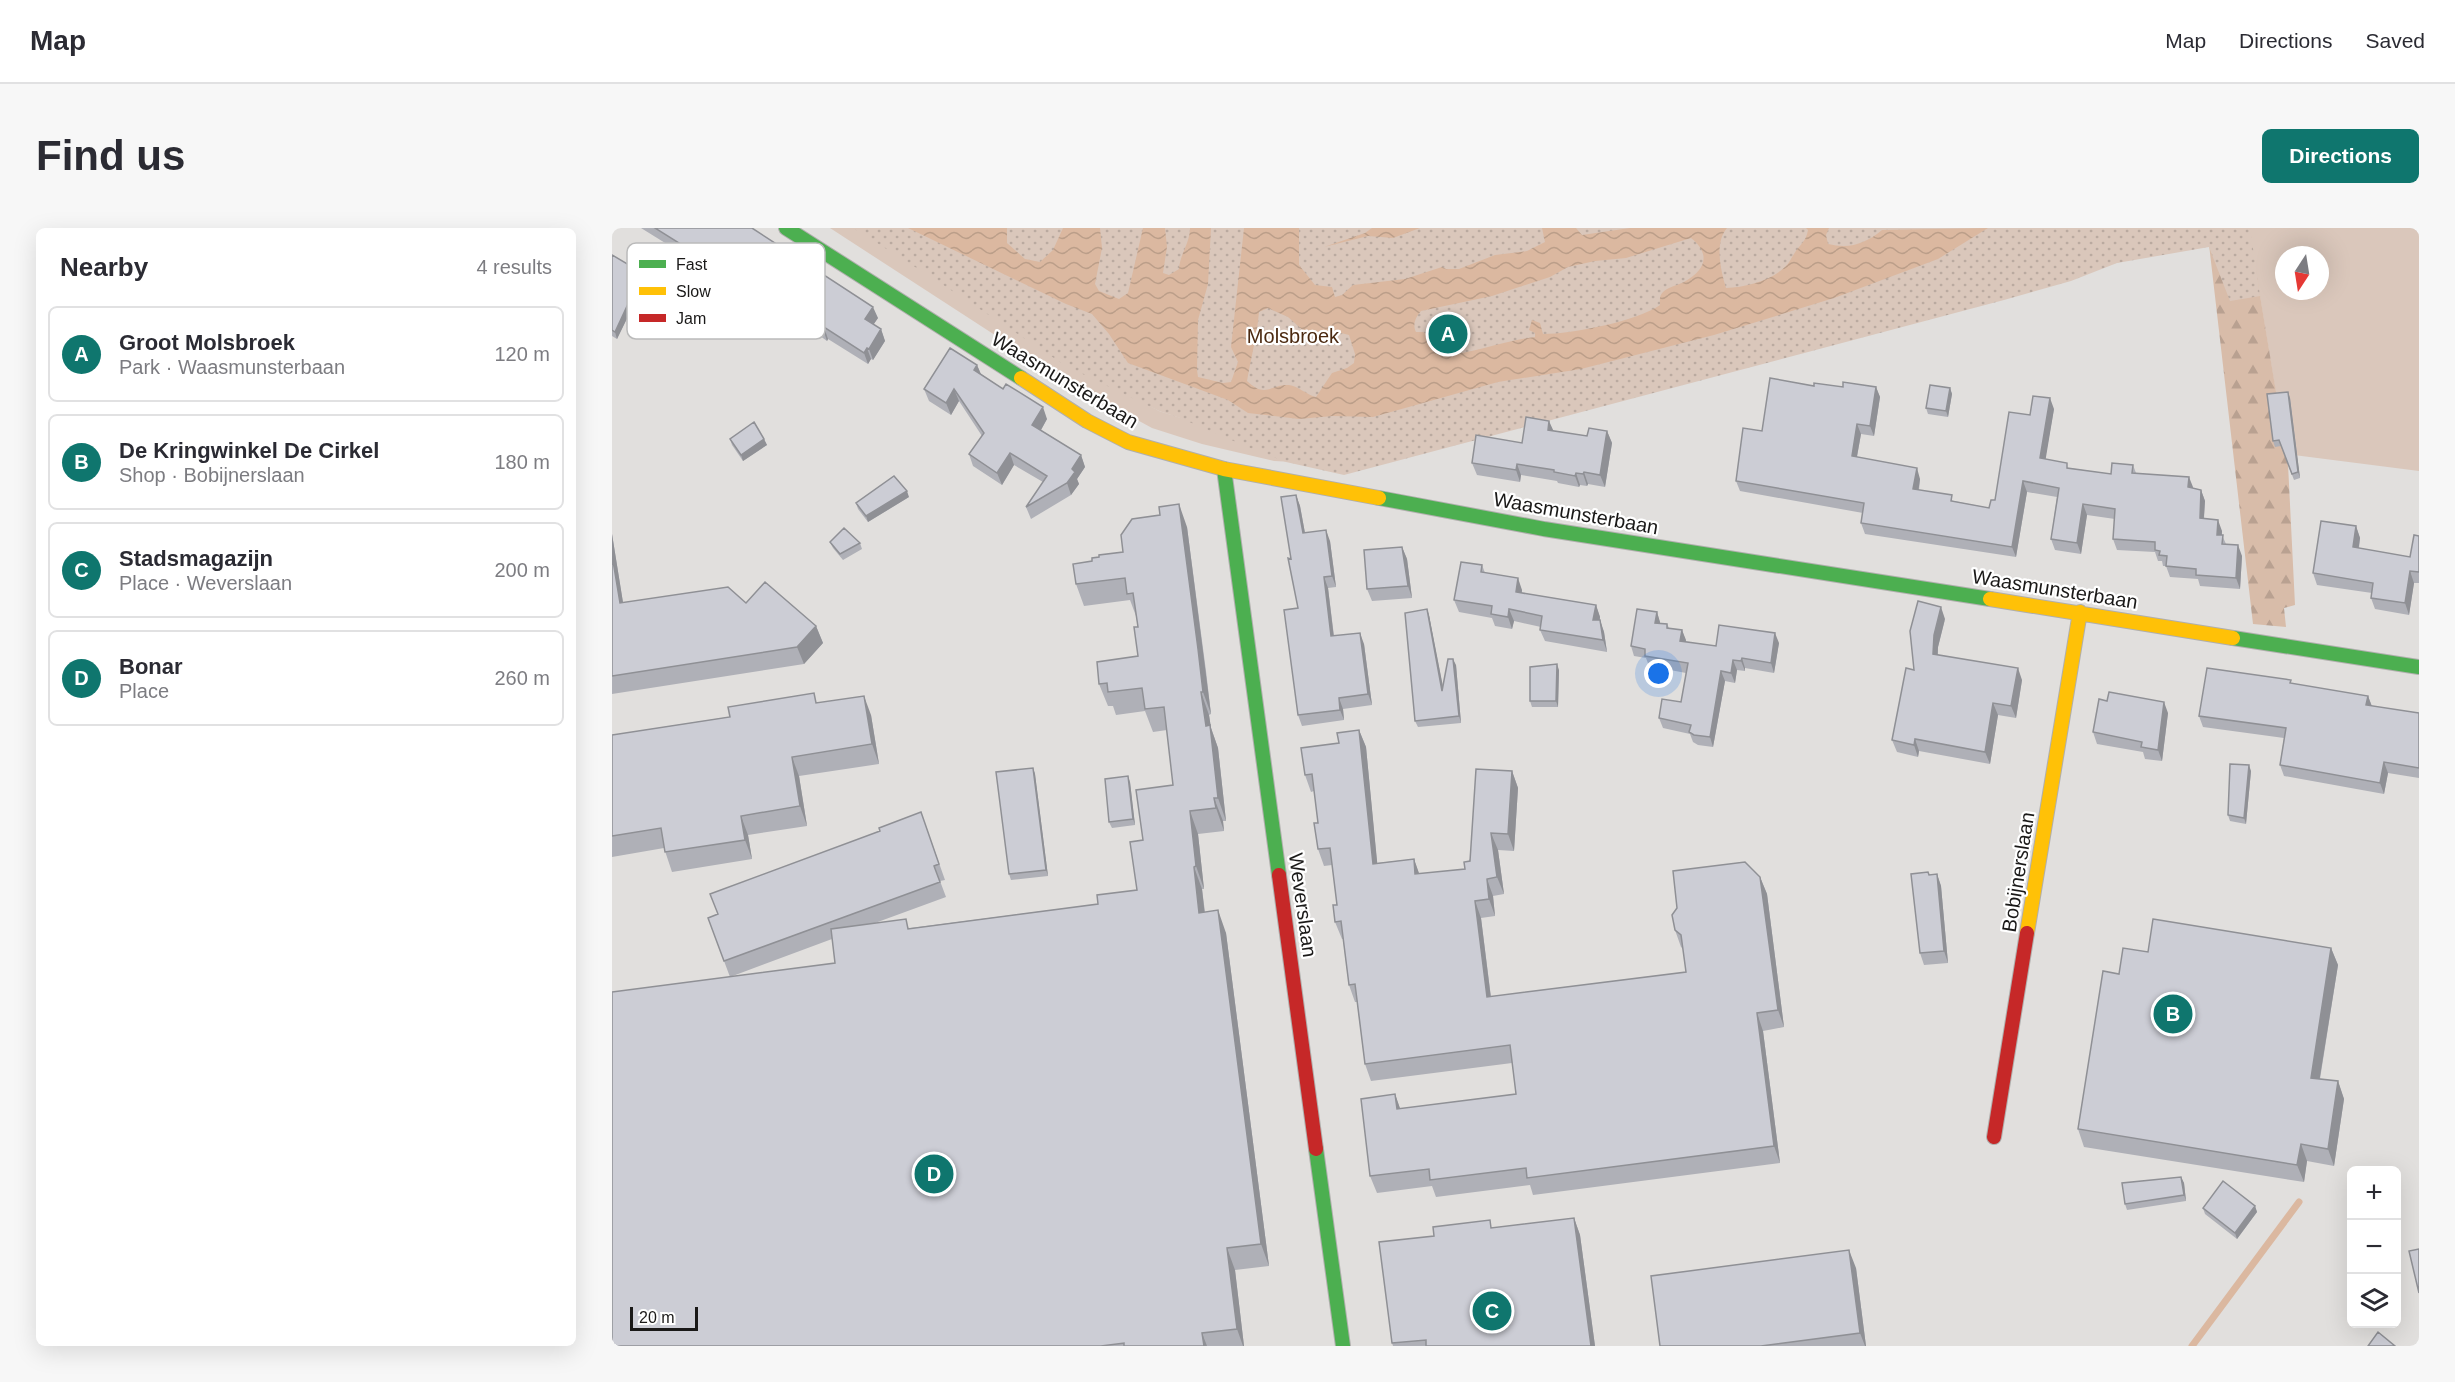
<!DOCTYPE html>
<meta charset="utf-8">
<style>
:root{--surface:#fff;--page:#f7f7f7;--text:#2b2b33;--muted:#7c7c81;--line:#e1e1e2;--accent:#0f766e}
body{margin:0;font-family:Arial,sans-serif;background:var(--page);color:var(--text)}
.controls{position:absolute;right:18px;bottom:18px;display:grid;overflow:hidden;border-radius:9px;box-shadow:0 6px 24px #0002}
.controls button{width:54px;height:54px;display:grid;place-items:center;padding:0;border:0;border-bottom:2px solid var(--line);background:var(--surface);color:var(--text);font:30px sans-serif}
.compass{position:absolute;left:1663px;top:18px;width:54px;height:54px;border-radius:50%;background:var(--surface);box-shadow:0 6px 24px #0002;rotate:192deg}
.scale{position:absolute;left:18px;bottom:15px;width:68px;box-sizing:border-box;padding-left:6px;border:3px solid #1a1918;border-top:0;font-size:16px;line-height:21px;white-space:nowrap;color:#1a1918;-webkit-text-stroke:4px #fff;paint-order:stroke}
.you{position:absolute;left:1047px;top:446px;width:21px;height:21px;margin:-15px;border:4px solid #fff;border-radius:50%;background:#1a73e8;box-shadow:0 0 0 9px #1a73e833}
.badge{display:grid;place-items:center;width:39px;height:39px;border-radius:50%;background:var(--accent);color:#fff;font-size:20px;font-weight:700}
.pin{position:absolute;translate:-50% -50%;border:3px solid #fff;box-shadow:0 2px 6px #0006}
.list{margin:0;padding:0;list-style:none}
h2{display:flex;justify-content:space-between;align-items:center;height:78px;margin:0;padding:0 24px;font-size:26px}
h2 small{font-size:20px;font-weight:400;color:var(--muted)}
.list li{display:grid;grid-template-columns:39px 1fr auto;gap:18px;align-items:center;box-sizing:border-box;height:96px;margin:0 12px 12px;padding:0 12px;border:2px solid var(--line);border-radius:9px}
.list b{display:block;font-size:22px;white-space:nowrap}
.list p{margin:0;font-size:20px;white-space:nowrap;color:var(--muted)}
.list em{font-size:20px;font-style:normal;color:var(--muted)}
.icon{flex:none;width:33px;height:33px;fill:none;stroke:currentColor;stroke-width:2;stroke-linecap:round;stroke-linejoin:round}
.map{position:relative;flex:none;width:1807px;height:1118px;overflow:hidden;border-radius:9px}
header{display:flex;align-items:center;gap:36px;box-sizing:border-box;height:84px;padding:0 30px;background:var(--surface);border-bottom:2px solid var(--line)}
header strong{font-size:28px}
nav{display:flex;gap:33px;margin-inline-start:auto;font-size:21px}
.intro{display:flex;align-items:center;justify-content:space-between;box-sizing:border-box;height:144px;padding:0 36px}
h1{margin:0;font-size:42px}
.button{padding:15px 27px;border-radius:9px;background:var(--accent);color:#fff;font-size:21px;font-weight:700}
main{display:flex;gap:36px;padding:0 36px}
aside{flex:1;background:var(--surface);border-radius:9px;box-shadow:0 6px 24px #0002}
.map>svg:first-child{display:block}
</style>
<header>
<strong>Map</strong>
<nav><a>Map</a><a>Directions</a><a>Saved</a></nav>
</header>
<div class="intro"><h1>Find us</h1><a class="button">Directions</a></div>
<main>
<aside>
<h2>Nearby<small>4 results</small></h2>
<ul class="list">
<li><span class="badge">A</span><div><b>Groot Molsbroek</b><p>Park · Waasmunsterbaan</p></div><em>120 m</em></li>
<li><span class="badge">B</span><div><b>De Kringwinkel De Cirkel</b><p>Shop · Bobijnerslaan</p></div><em>180 m</em></li>
<li><span class="badge">C</span><div><b>Stadsmagazijn</b><p>Place · Weverslaan</p></div><em>200 m</em></li>
<li><span class="badge">D</span><div><b>Bonar</b><p>Place</p></div><em>260 m</em></li>
</ul>
</aside>
<div class="map">
<svg width="1807" height="1118" viewBox="0 0 1807 1118">
<defs>
<pattern id="forest-firs" width="22" height="20" patternUnits="userSpaceOnUse" patternTransform="scale(1.5)"><rect width="22" height="20" fill="#d8bca9"/><path d="M5 1l3.5 6h-7zM16 11l3.5 6h-7z" fill="#b9a191"/></pattern>
<pattern id="park-dots" width="8" height="8" patternUnits="userSpaceOnUse" patternTransform="scale(1.5)"><rect width="8" height="8" fill="#dac7bb"/><path d="M2 2h.1M6 6h.1" fill="none" stroke="#baaaa0" stroke-width="1.8" stroke-linecap="round"/></pattern>
<pattern id="water-waves" width="16" height="10" patternUnits="userSpaceOnUse" patternTransform="scale(1.5)"><rect width="16" height="10" fill="#dbb8a0"/><path d="M0 5q4-4 8 0t8 0" fill="none" stroke="#bb9e89"/></pattern>
</defs>
<rect width="100%" height="100%" fill="#e1dfdd"/>
<path fill="#dac7bb" fill-rule="evenodd" d="M218,0H251L462,137L547,183L594,198L1574,0H1807V243L1674,226L1637,2L701,235L662,233L590,216L540,200L452,152ZM1672,27H1708V63H1672Z"/>
<path fill="url(#forest-firs)" d="M1637,1L1676,236L1683,377L1672,380L1674,399L1641,396L1596,8Z"/>
<path fill="url(#park-dots)" d="M241,0H1638L1648,68L1618,73L1597,19L1505,35L1459,53L1392,72L732,247L674,234L638,220L568,190L547,183L454,138L319,49Z"/>
<path fill="url(#water-waves)" fill-rule="evenodd" d="M296,0H395V15L413,31L428,34L441,22L451,0H488L490,20L483,56L487,63L507,71L516,65L531,0H553L555,19L551,45L557,47L567,41C568,26 578,15 578,0H599L596,56L586,92L585,142L586,149L611,155L619,154L626,134L619,119L632,0H687V37L703,57L720,59L723,69L730,67L741,57L793,51L830,39L834,41H847L883,27L915,23L933,14L930,0H964L970,7L1018,0H1115C1102,15 1109,43 1114,60C1134,59 1159,53 1174,38C1178,34 1179,30 1182,26C1188,16 1194,14 1196,2L1194,0H1217L1214,7L1216,16C1238,21 1253,16 1270,2L1376,0L1326,31L1222,70L1102,107L969,141L886,154L761,189L721,188L687,191L636,185L616,172L516,135L497,106L480,86L454,76ZM1079,10C1099,26 1094,42 1072,54C1066,57 1056,59 1051,64C1047,68 1048,72 1048,77C1026,93 960,106 931,106L928,95L920,92L917,102L923,105V109C891,113 862,125 830,128L834,116L811,104H804C800,96 804,89 809,83L880,68L938,49L956,39L983,33L1014,30ZM656,80L676,89L695,106L729,105L737,107L743,126L742,135L735,140L720,145L704,169C695,167 686,158 677,157C658,156 654,171 635,153C639,130 645,107 647,84Z
M760,0H808L781,10L756,8L712,19L753,5Z"/>
<g fill="none" stroke-linecap="round" stroke-linejoin="round">
<path stroke="#dbb8a0" stroke-width="7" d="M1580,1118L1687,974"/>
<defs>
<path id="fast" d="M174,0L409,150
M612,241L667,647
M767,270L932,301L1378,371
M1621,410L1807,439
M704,921L731,1118"/>
<path id="slow" d="M409,150L475,193L516,214L612,241L767,270
M1378,371L1621,410
M1415,705L1468,384"/>
<path id="jam" d="M667,647L704,921
M1382,909L1415,705"/>
</defs>
<use href="#fast" stroke="#b0afad" stroke-width="16"/>
<use href="#slow" stroke="#b0afad" stroke-width="16"/>
<use href="#jam" stroke="#b0afad" stroke-width="16"/>
<use href="#fast" stroke="#4caf50" stroke-width="14"/>
<use href="#slow" stroke="#ffc107" stroke-width="14"/>
<use href="#jam" stroke="#c62828" stroke-width="14"/>
</g>
<path fill="#afb0b7" d="M29,0H140L266,90L261,97L269,101L273,113L261,132L259,131L256,136L216,111L215,113L161,74L153,61L89,95L81,78L76,67L108,49Z
M0,27L44,53L47,60V67L40,79L25,70L5,111L0,108Z
M365,137L369,146L435,191L429,202L469,227L473,239L465,251L467,256L459,267L419,291L414,279L431,254L402,237L390,257L361,238L357,226L370,208L347,173L339,187L317,173L312,161Z
M1202,158L1264,159L1268,169L1262,208L1249,206L1245,229L1308,251L1307,262L1342,273L1377,280L1383,272L1418,187L1442,181L1433,231L1457,240L1499,246L1521,237L1524,245L1589,262L1593,273L1592,291L1610,303V307L1614,316L1630,328L1628,361L1588,358L1586,351L1558,349L1554,338H1551L1550,333H1546L1543,324L1505,322L1501,311L1503,291L1475,287L1469,326L1443,322L1439,311L1445,269L1415,264L1404,329L1253,306L1249,295L1251,285L1128,263L1124,253L1150,203Z
M1338,160L1340,166L1336,189L1316,186L1314,180Z
M1678,170L1688,250L1682,252L1669,218L1663,219L1661,213Z
M941,203L975,208L995,203L1000,215L993,259L976,256L975,258L968,257L967,259L946,255L945,253L909,247L908,254L865,247L860,235Z
M118,211H152L155,217L131,233L120,217Z
M684,267L688,278L693,305L718,313L724,359L716,360L722,408L752,416L760,477L731,481L732,492L690,498L686,487Z
M297,269L256,294L246,281L244,275Z
M1744,298L1748,310L1747,320L1798,329L1807,308V355H1802L1797,387L1763,381L1759,370L1760,365L1705,357L1701,345Z
M575,299L594,443L599,486L597,487L599,500L606,520L614,593H611L612,603L586,606L592,661H590L593,684L614,705L657,1038L623,1042L632,1118H0L223,735L220,711L118,749L96,690L106,686L268,603L309,584L333,652L328,653L334,669L263,695L298,700L486,676L525,662L531,612L561,557L555,502L541,504L533,483L504,487L501,478H496L487,456L526,428V399L524,388L518,372L472,378L464,356L480,333L511,324Z
M0,306L11,375H134L204,398L211,415L192,436L0,466Z
M218,314L248,315L250,321L231,332L221,320Z
M790,319L795,331L800,370L760,373L755,361Z
M870,337L873,345L910,362V365L984,377L988,389V392L992,404L995,424L933,413L928,402L929,399L902,393L900,401L883,398L880,390L847,384L842,372Z
M815,381L817,387L831,460L844,437L849,495L806,499L803,493Z
M1045,384L1048,395L1055,396L1057,400L1070,402L1074,414L1104,418L1167,415L1162,445L1133,440V443L1125,442L1123,455L1113,453L1101,519L1086,517L1081,514L1078,506L1051,500L1047,490L1069,474L1074,445L1037,438L1034,430L1022,428L1019,418Z
M1333,391L1326,419V427L1410,452L1404,490L1386,487L1378,536L1307,523L1306,529L1285,524L1280,512Z
M947,442L946,479H920L918,473Z
M1680,456L1756,468L1760,478L1807,485V550L1776,545L1772,566L1672,548L1668,537L1672,510L1591,499L1587,488Z
M206,475L259,487L267,536L187,548L195,598L136,607L140,631L60,644L52,620L0,629V507Z
M1556,485L1550,533L1533,531L1531,524L1485,516L1481,504Z
M747,502L754,519L765,635L802,631L807,646L853,641L900,543L906,560L902,623L886,622L892,666L881,668L883,688L869,690L879,769L1074,744L1071,721L1069,719L1063,702L1148,649L1155,666L1172,799L1151,803L1168,935L921,967L918,957L824,969L820,958L765,965L758,948L783,866L788,881L904,866L900,835L759,853L753,836L745,774H743L737,757L731,711H730L723,694L725,677L720,637L712,638L706,621V595L702,563L699,564L693,547L727,515Z
M421,540L423,546L436,648L399,652L397,646Z
M1639,543L1634,596L1618,593L1616,587Z
M518,554L523,597L500,600L497,594Z
M1325,646L1329,658L1336,735L1312,737L1308,725L1317,647Z
M1719,720L1726,737L1708,851L1726,853L1732,871L1722,938L1695,933L1692,954L1472,919L1466,901L1507,746L1536,724Z
M1569,949L1572,955L1574,973L1515,982L1513,976Z
M1643,978L1645,984L1625,1011L1593,986L1591,980Z
M962,990L968,1007L983,1118H781L780,1115L822,1008Z
M1244,1040L1254,1118H1048Z"/>
<path fill="#8f9095" d="M44,53L47,60V67L40,79L37,72Z
M22,63L25,70L5,111L3,104Z
M261,79L266,90L257,103L253,91Z
M212,99L216,111L215,113L211,101Z
M269,101L273,113L261,132L257,121Z
M255,120L259,131L256,136L252,125Z
M365,137L370,149L362,142Z
M1264,159L1268,169L1262,208L1258,198Z
M1338,160L1340,166L1336,189L1334,183Z
M342,161L347,173L339,187L334,175Z
M1676,164L1678,170L1688,250L1686,244Z
M1438,170L1442,181L1432,241L1428,230Z
M431,179L435,191L425,209L420,197Z
M937,193L942,204L936,202Z
M1245,196L1249,206L1243,239L1240,228Z
M995,203L1000,215L993,259L988,247Z
M152,211L155,217L131,233L129,227Z
M398,225L402,237L390,257L385,245Z
M469,227L473,239L465,251L467,256L459,267L455,255L460,241Z
M905,236L909,247L908,254L904,242Z
M1305,240L1308,251L1305,272L1301,261Z
M972,244L976,256L975,258L971,246Z
M964,245L968,257L967,259L963,248Z
M1577,249L1581,259L1580,270L1576,259Z
M1411,253L1415,264L1404,329L1400,319Z
M1589,262L1593,273L1591,301L1588,290Z
M295,263L297,269L256,294L254,288Z
M684,267L688,278L695,316L691,305Z
M567,276L575,299L599,486L591,464Z
M1471,276L1475,287L1469,326L1465,315Z
M1606,292L1610,303L1609,318L1605,307Z
M1744,298L1748,310L1745,331L1741,319Z
M714,302L718,313L724,359L720,348Z
M0,306L14,393L8,375L0,327Z
M1626,317L1630,328L1628,361L1624,350Z
M790,319L795,331L800,370L796,358Z
M1798,343L1802,355L1797,387L1793,375Z
M712,349L716,360L723,419L719,408Z
M906,350L910,362L908,376L904,364Z
M984,377L988,389L986,403L981,392Z
M1329,379L1333,391L1326,419L1325,438L1321,426L1322,407Z
M815,381L817,387L833,469L830,463Z
M897,381L902,393L900,401L896,389Z
M1045,384L1048,394L1047,405L1043,395Z
M988,392L992,404L995,424L991,412Z
M204,398L211,415L192,436L185,419Z
M1070,402L1074,412L1072,423L1068,413Z
M748,405L752,416L760,477L756,466Z
M1163,405L1167,415L1162,445L1159,435Z
M1130,430L1133,440V443L1129,433Z
M841,431L844,437L849,495L847,488Z
M1121,432L1125,442L1123,455L1119,445Z
M945,436L947,442L946,479L944,473Z
M1406,440L1410,452L1404,490L1399,478Z
M1109,443L1113,453L1101,519L1098,509Z
M589,464L597,487L599,500L606,520L614,593L606,570Z
M252,468L259,487L267,536L260,516Z
M1756,468L1760,479L1754,477Z
M727,470L731,481L732,492L728,482Z
M1552,474L1556,485L1550,533L1546,522Z
M1381,475L1386,487L1378,536L1373,524Z
M747,502L754,519L767,653L761,636Z
M1303,511L1307,523L1306,529L1302,517Z
M180,529L187,548L195,598L188,578Z
M1772,534L1776,545L1772,566L1768,555Z
M1637,537L1639,543L1634,596L1632,590Z
M421,540L423,546L436,648L434,642Z
M900,543L906,560L902,623L896,606Z
M516,548L518,554L523,597L521,591Z
M602,570L611,593L612,603L604,580Z
M578,583L586,606L592,661L584,638Z
M129,588L136,607L140,631L133,612Z
M879,605L886,622L892,666L885,649Z
M802,631L808,648L803,646Z
M582,639L590,661L595,707L587,685Z
M1325,646L1329,658L1336,735L1332,723Z
M1148,649L1155,666L1172,799L1166,782Z
M875,651L881,668L883,688L877,671Z
M863,673L869,690L881,787L875,769Z
M606,682L614,705L657,1038L649,1016Z
M1719,720L1726,737L1705,867L1699,850Z
M1145,785L1151,803L1168,935L1162,918Z
M1726,853L1732,871L1722,938L1716,921Z
M783,866L789,883L785,881Z
M1689,916L1695,933L1692,954L1685,937Z
M1569,949L1572,955L1574,973L1572,967Z
M1643,978L1645,984L1625,1011L1623,1005Z
M962,990L968,1007L983,1118H979Z
M615,1020L623,1042L632,1118H631L625,1101Z
M1237,1022L1244,1040L1254,1118H1253L1248,1105Z
M590,1105L595,1118H592Z"/>
<path fill="#cccdd5" stroke="#8f9095" stroke-width="1.5" d="M43,0H140L261,79L253,91L269,101L257,121L255,120L252,125L212,99L211,101L157,63L149,50L85,84L76,67L115,45Z
M0,27L44,53V60L37,72L22,63L3,104L0,102Z
M338,120L365,137L362,142L391,161L394,156L431,179L420,197L469,227L460,241L463,244L455,255L414,279L435,248L398,225L385,245L357,226L372,205L342,161L334,175L312,161Z
M1158,150L1202,158V155L1231,159V154L1264,159L1258,198L1245,196L1240,228L1305,240L1301,261L1340,267L1339,273L1377,280L1379,272H1383L1397,184L1418,187L1421,168L1438,170L1428,230L1455,235V240L1499,246L1500,235L1521,237L1520,245L1577,249L1576,259L1589,262L1588,290L1606,292L1605,307H1611L1610,316L1626,317L1624,350L1584,347V341L1554,338L1555,328L1547,327L1548,323L1543,322V314L1501,311L1503,281L1471,276L1465,315L1439,311L1447,260L1411,253L1400,319L1249,295L1252,275L1124,253L1131,200L1150,203Z
M1318,157L1338,160L1334,183L1314,180Z
M1676,164L1686,244L1680,246L1667,212L1661,213L1655,166Z
M914,189L937,193L936,202L975,208L977,200L995,203L988,247L972,244L971,246L964,245L963,248L942,244V242L905,236L904,242L860,235L864,207L910,215Z
M142,194L152,211L129,227L118,211Z
M282,248L295,263L254,288L244,275Z
M684,267L691,305L714,302L720,348L712,349L719,408L748,405L756,466L727,470L728,482L686,487L672,382L686,380L676,330L679,331L669,269Z
M567,276L586,421L591,464H589L594,498L598,497L606,570H602L604,580L578,583L584,638L582,639L587,685L606,682L649,1016L615,1020L625,1101L590,1105L592,1118H512V1115L489,1118H0V764L223,735L219,701L294,691L296,701L486,676L485,667L525,662L518,614L531,612L524,562L561,557L552,479L533,481L530,460L496,464L495,455L487,456L485,434L526,428L522,399H526L521,365L515,366L513,350L464,356L461,336L480,333V330L487,329V327L511,324L509,307L520,291L548,287L547,279Z
M1709,293L1744,298L1741,319L1798,329L1802,307L1807,308V344L1798,343L1793,375L1759,370L1761,355L1701,345Z
M232,300L248,315L228,326L218,314Z
M790,319L796,358L755,361L752,322Z
M0,327L8,375L116,359L134,375L153,354L204,398L185,419L0,448Z
M849,334L870,337L869,344L906,350L904,364L984,377L981,392H988L991,412L928,402L930,388L897,381L896,389L879,386L880,378L842,372Z
M1306,373L1329,379L1322,407L1321,426L1406,440L1399,478L1381,475L1373,524L1303,511L1302,517L1280,512L1294,440L1302,442L1298,403Z
M815,381L830,463L836,431H841L847,488L803,493L793,385Z
M1025,381L1045,384L1043,395L1055,396V400L1070,402L1068,413L1104,418L1107,397L1163,405L1159,435L1130,430L1129,433L1121,432L1119,445L1109,443L1098,509L1082,507L1077,504L1079,497L1047,490L1050,471L1069,474L1076,435L1033,428V421L1019,418Z
M945,436L944,473H918V439Z
M1595,440L1679,452L1678,455L1756,468L1754,477L1807,485V540L1772,534L1768,555L1668,537L1674,500L1587,488Z
M1497,464L1552,474L1546,522L1529,519L1530,514L1481,504L1487,471L1495,473Z
M202,465L204,475L252,468L260,516L180,529L188,578L129,588L133,612L53,624L49,600L0,608V507L118,489L116,479Z
M747,502L761,636L802,631L803,646L853,641L852,634L858,633L864,541L900,543L896,606L879,605L885,649L875,651L877,671L863,673L875,769L1074,744L1069,707L1063,702L1060,687L1065,680L1061,643L1133,634L1148,649L1166,782L1145,785L1162,918L915,950L914,940L818,952L817,941L758,948L749,871L783,866L785,881L904,866L898,817L753,836L743,756L737,757L729,693L723,694L721,677H725L718,620L706,621L702,595H706L700,546L693,547L689,520L727,515L725,505Z
M1618,536L1637,537L1632,590L1616,587Z
M421,540L434,642L397,646L384,544Z
M516,548L521,591L497,594L493,551Z
M309,584L327,636L322,638L328,654L112,733L96,690L106,686L98,666L268,603L267,600Z
M1316,644L1317,647L1325,646L1332,723L1308,725L1299,646Z
M1541,691L1719,720L1699,850L1726,853L1716,921L1689,916L1685,937L1466,901L1491,743L1507,746L1511,720L1536,724Z
M1569,949L1572,967L1513,976L1510,955Z
M1611,953L1643,978L1623,1005L1591,980Z
M962,990L979,1118H814V1112L780,1115L767,1014L822,1008L821,999L878,992L879,1000Z
M1807,1021V1065L1797,1023Z
M1237,1022L1248,1105L1149,1118H1048L1039,1048Z
M1766,1104L1783,1118H1756Z"/>
<g text-anchor="middle" stroke-width="4.5" stroke-linejoin="round" paint-order="stroke">
<g font-size="20" fill="#4b2910" stroke="#fff">
<text x="681" y="115">Molsbroek</text>
</g>
<g font-size="20" fill="#1a1918" stroke="#fff">
<text transform="translate(453 152) rotate(31)" y="7">Waasmunsterbaan</text>
<text transform="translate(964 285) rotate(10)" y="7">Waasmunsterbaan</text>
<text transform="translate(1443 361) rotate(9)" y="7">Waasmunsterbaan</text>
<text transform="translate(1406 644) rotate(-81)" y="7">Bobijnerslaan</text>
<text transform="translate(691 677) rotate(82)" y="7">Weverslaan</text>
</g>
</g>
<rect x="15" y="15" width="198" height="96" rx="9" fill="#fff" stroke="#bababa" stroke-width="1.5"/>
<rect x="27" y="32" width="27" height="8" fill="#4caf50"/>
<rect x="27" y="59" width="27" height="8" fill="#ffc107"/>
<rect x="27" y="86" width="27" height="8" fill="#c62828"/>
<g font-size="16" fill="#1a1918">
<text x="64" y="42">Fast</text>
<text x="64" y="69">Slow</text>
<text x="64" y="96">Jam</text>
</g>
</svg>
<div class="controls">
<button>+</button>
<button>−</button>
<button><svg class="icon" aria-label="layers" viewBox="0 0 24 24"><path d="M12 4l9 5-9 5-9-5zM3 14l9 5 9-5"/></svg></button>
</div>
<svg class="compass" viewBox="-18 -18 36 36"><path d="M0-13l5 13h-10z" fill="#e53935"/><path d="M0 13l5-13h-10z" fill="#7c7c81"/></svg>
<div class="scale">20 m</div>
<div class="you"></div>
<div class="pin badge" style="left:836px;top:106px">A</div>
<div class="pin badge" style="left:1561px;top:786px">B</div>
<div class="pin badge" style="left:880px;top:1083px">C</div>
<div class="pin badge" style="left:322px;top:946px">D</div>
</div>
</main>
